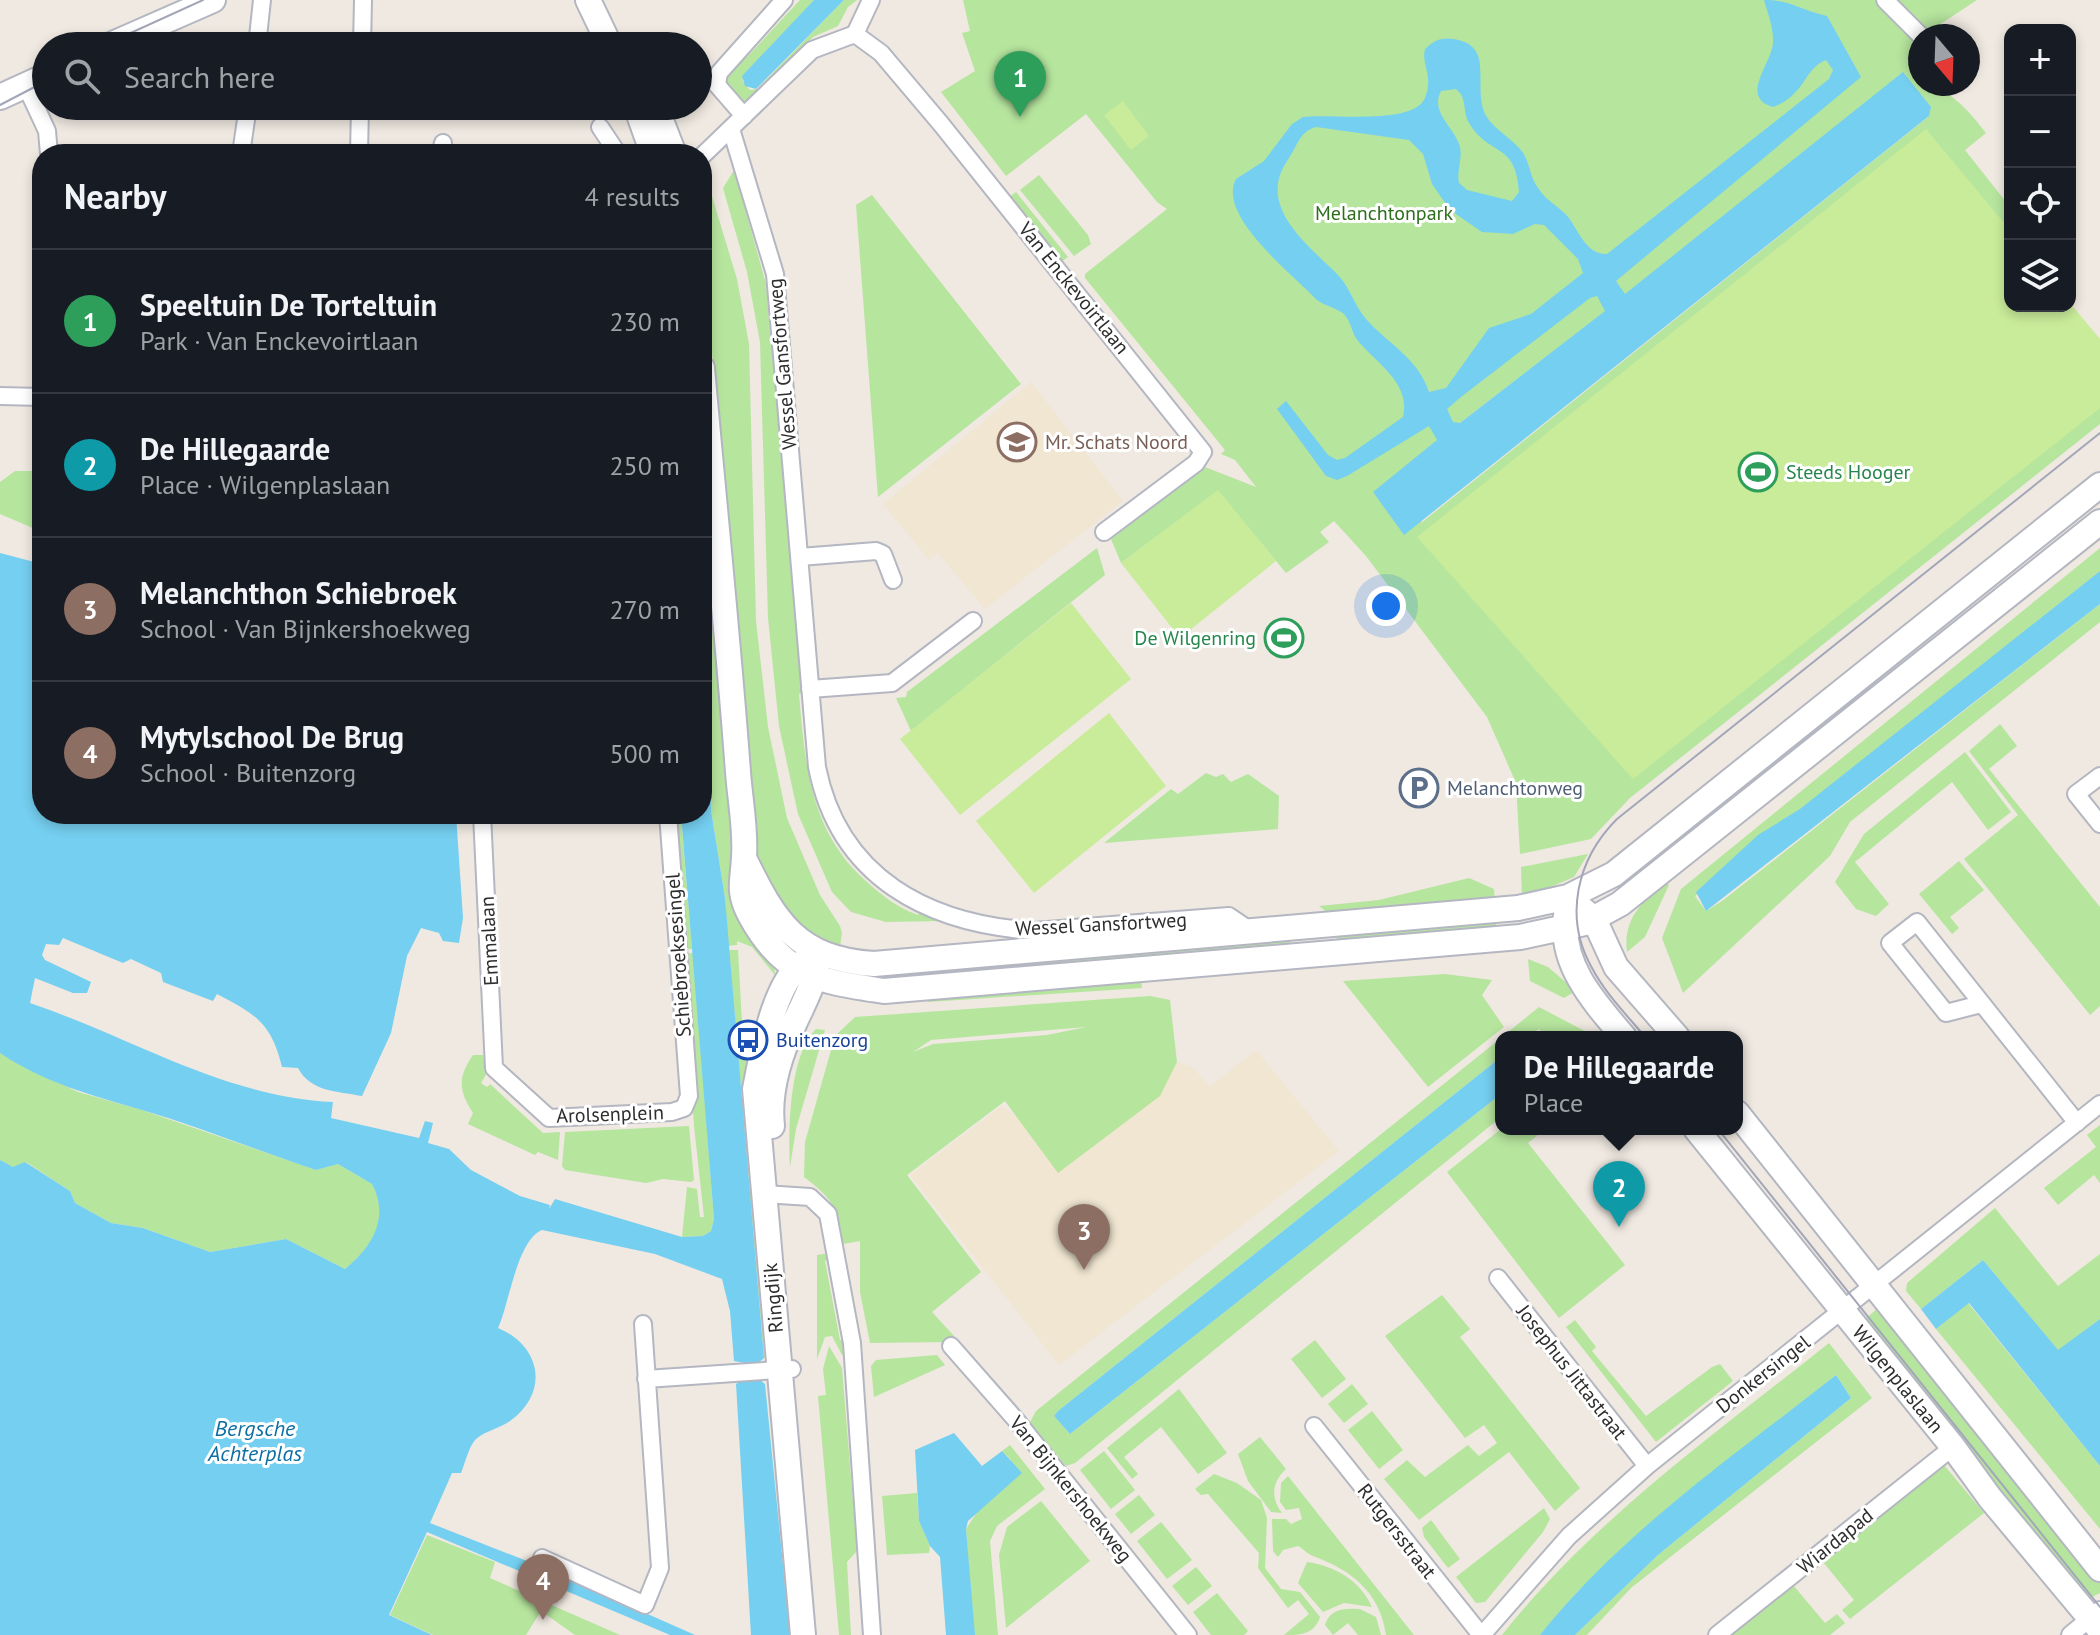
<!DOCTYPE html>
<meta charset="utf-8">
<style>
:root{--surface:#171b24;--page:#242831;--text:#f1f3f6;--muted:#9ea1a6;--line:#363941;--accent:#2563eb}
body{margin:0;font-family:"PT Sans",sans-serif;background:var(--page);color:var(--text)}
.controls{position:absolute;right:24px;top:24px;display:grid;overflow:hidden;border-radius:16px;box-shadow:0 4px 12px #0003}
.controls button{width:72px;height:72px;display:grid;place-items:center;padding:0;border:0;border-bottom:2px solid var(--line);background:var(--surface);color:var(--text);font:40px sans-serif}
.compass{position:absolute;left:1908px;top:24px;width:72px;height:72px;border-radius:50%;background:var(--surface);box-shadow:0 4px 12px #0003;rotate:161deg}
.you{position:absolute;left:1386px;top:606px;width:28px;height:28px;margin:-20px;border:6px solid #fff;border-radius:50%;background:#1a73e8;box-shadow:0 0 0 12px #1a73e833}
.badge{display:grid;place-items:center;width:52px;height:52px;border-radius:50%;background:var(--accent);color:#fff;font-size:26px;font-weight:700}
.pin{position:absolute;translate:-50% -66px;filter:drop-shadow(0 2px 4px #0008)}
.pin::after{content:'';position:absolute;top:42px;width:28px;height:24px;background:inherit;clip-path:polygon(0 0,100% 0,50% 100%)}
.popup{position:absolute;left:1495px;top:1031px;width:248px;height:104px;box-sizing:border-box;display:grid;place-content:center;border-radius:16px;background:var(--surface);filter:drop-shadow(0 2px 6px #0005);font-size:26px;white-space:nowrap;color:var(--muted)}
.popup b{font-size:30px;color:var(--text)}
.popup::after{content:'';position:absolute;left:50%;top:100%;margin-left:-16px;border:16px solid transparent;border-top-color:var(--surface)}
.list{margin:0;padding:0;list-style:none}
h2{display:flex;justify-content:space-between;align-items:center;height:104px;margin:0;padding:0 32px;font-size:34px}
h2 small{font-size:26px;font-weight:400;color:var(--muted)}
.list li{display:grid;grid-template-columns:52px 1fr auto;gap:24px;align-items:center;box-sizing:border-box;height:144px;padding:0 32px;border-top:2px solid var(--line)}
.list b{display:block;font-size:30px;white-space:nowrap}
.list p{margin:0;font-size:26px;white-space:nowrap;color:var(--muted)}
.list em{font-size:26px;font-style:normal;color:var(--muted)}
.icon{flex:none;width:44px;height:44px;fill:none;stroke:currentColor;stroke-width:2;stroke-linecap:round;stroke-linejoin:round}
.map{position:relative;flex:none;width:2100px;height:1635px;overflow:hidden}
.search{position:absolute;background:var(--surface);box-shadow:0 4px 12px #0003;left:32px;top:32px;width:680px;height:88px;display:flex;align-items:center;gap:20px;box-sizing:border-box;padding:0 28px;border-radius:44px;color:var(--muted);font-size:30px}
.panel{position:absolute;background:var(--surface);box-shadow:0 4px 12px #0003;left:32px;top:144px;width:680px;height:680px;border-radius:32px}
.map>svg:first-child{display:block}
</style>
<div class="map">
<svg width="2100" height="1635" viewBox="0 0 2100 1635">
<rect width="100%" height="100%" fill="#efe9e1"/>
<path fill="#f0e6d1" d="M1031,382L1123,501L985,609L938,553L929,560L883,504Z
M1256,1050L1339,1151L1059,1365L910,1175L1002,1106L1043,1137L1160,1068L1177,1062L1193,1067L1209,1087Z"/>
<path fill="#b6e59e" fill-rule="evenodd" d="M800,0H814L742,80L750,90L757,89L844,0H857L848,7L838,26L813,37L752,100L740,101L724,83L726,73L743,54L747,57Z
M963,0H1977L1939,25L1932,36H1920V55L1910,69L1920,76V84C1946,84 1971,113 1986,133L1965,150L2010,207V240L1949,257L2100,378V424L1630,798L1591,839L1520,854L1516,783L1487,717L1366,556L1334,521L1320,532L1329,542L1286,573L1218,491L1121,563L1111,539L1205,467L1256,487L1235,460L1221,454L1225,450L1085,278V274L1167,209L1157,202L1086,114L1006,176L941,92L975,71L962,33L970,31ZM1904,73L1928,117L1421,523L1460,423L1629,293Z
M739,162L742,174L736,176L766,284L771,347H777L806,693L799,694C805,764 810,832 866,881C881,895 898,908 918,915L921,909L941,921L886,922L851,912L832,892L798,814L779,726L768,618L760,342L747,272L723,188Z
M1039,175L1088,235L1091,244L1074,256L1020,190Z
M1016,192L1068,257L1061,262L1009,197Z
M711,193L737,279L749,344L756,621L768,727L787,818L820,895L840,926L842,933L839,953L790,924L753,851L708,303L712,302L705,237L711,236L708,217L702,214V198Z
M872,195L1021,384L878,497L856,205Z
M702,463L734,852L774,961L775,975L752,947L737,941V945L728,946L725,898L711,810L707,627L702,600Z
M15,471H42V532L0,514V482Z
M1097,548L1105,575L911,731L896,698L906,697L907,692Z
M2100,548V571L1695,896L1706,911L1722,901L2100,604V622L1850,822L1830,856L1683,993L1662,938L1681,889Z
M2000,724L2017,746L1989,769L2100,907V1006L2090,1015L1964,859L2018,815L1969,751Z
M1965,752L2011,812L1988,830L1952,782L1855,862L1889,904L1876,916L1856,909L1835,882L1864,834Z
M1206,773L1216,777L1223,774L1231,782L1248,774L1279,796L1278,829L1104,843L1171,789L1178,794Z
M672,814H681L692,949H682Z
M1588,854L1574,877L1522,899L1521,867Z
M1959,861L1984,890L1950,917L1959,928L1952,934L1919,894Z
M1469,878L1494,889L1495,903L1332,916L1319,906L1379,900Z
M1665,881L1669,885L1645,937L1627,952C1623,919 1642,902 1665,881Z
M1496,916V930L1337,943V929Z
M1290,934V947L863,981L864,973Z
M729,950H738L743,1041H747L746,1070L769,1356L764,1358Z
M693,953L714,1219L711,1231L703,1236L682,1237L687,1187L697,1189L700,1217H704L694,1126L683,954Z
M1528,959L1548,967L1576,991L1564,998L1530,981Z
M1445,974L1492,980L1482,995L1504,1027L1428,1087L1343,981Z
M1141,979L1142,988L928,1002V997Z
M1150,996L1170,1000L1177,1062L1160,1096L1058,1173L1005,1101L907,1175L981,1272L932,1312L955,1337L949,1342L870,1343L860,1292V1241L843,1244C839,1209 832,1198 804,1177L805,1142L835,1036L855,1017ZM1086,1027L1047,1035L933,1044L913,1052L931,1040Z
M1539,1007L1596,1037H1546L1539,1029L1527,1037H1502Z
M816,1029L825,1030L796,1129L790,1167C788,1131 789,1055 816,1029Z
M1501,1038V1057L1058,1411L1054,1416L1070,1434L1501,1094V1117L1075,1463L1066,1466L1030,1422L1036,1411Z
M0,1053L78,1092L142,1110L316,1170L338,1164L372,1184C391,1218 372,1247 345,1269L286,1239L210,1252L143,1228L111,1223L75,1203L70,1191L26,1162L14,1168L0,1160Z
M473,1055H483L487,1073L481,1083L487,1087L490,1084L543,1133L560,1132L558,1160L538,1152L535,1155L468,1124L473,1113C459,1091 457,1078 473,1055Z
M2100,1125V1183L2094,1175L2058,1205L2044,1188L2096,1147L2087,1135Z
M689,1126L694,1180L691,1182L663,1179L646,1183L565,1170L562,1166L565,1132Z
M1501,1129H1545L1528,1143L1625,1265L1559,1318L1447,1172Z
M1995,1208L2058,1286L2100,1254V1319L2058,1351L1983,1260L1921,1309L1906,1291L1907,1283Z
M830,1253L831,1258L825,1261L840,1340H845L847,1355H842L832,1336L825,1337L817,1359V1255Z
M1442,1295L1470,1329L1460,1337L1580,1488L1555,1511L1509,1452L1419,1520L1384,1479L1407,1460L1425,1477L1468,1445L1479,1456L1497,1443L1484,1425L1465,1438L1385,1336Z
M1968,1303L2100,1466V1529L1936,1329Z
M1879,1307L2100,1576V1593L2086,1600L1863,1321Z
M1575,1320L1596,1347L1592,1351L1646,1416L1712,1367L1720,1364L1733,1381L1656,1442L1566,1327Z
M1315,1340L1346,1379L1322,1398L1291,1359Z
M1829,1343L1872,1398L1631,1588L1587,1635H1575L1658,1555L1851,1398L1836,1375L1641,1532L1577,1592L1540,1635H1502C1593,1520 1715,1434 1829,1343Z
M829,1346L842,1368L857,1551L847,1562L851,1635H839L818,1396L826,1395L823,1369Z
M937,1355L945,1365L874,1397L871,1366L876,1360Z
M1352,1384L1368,1404L1344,1423L1328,1404Z
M1179,1389L1227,1453L1198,1474L1161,1427L1124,1457L1138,1474L1132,1479L1107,1448Z
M1372,1411L1403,1450L1379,1469L1348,1430Z
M1260,1437L1286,1469C1272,1482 1270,1498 1282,1513L1271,1512L1248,1481L1238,1454Z
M1010,1445L1045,1489L997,1526L990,1541L998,1635H974L966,1529L1011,1460L1002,1451Z
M1104,1451L1135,1490L1111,1509L1080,1470Z
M1944,1465L1984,1513L1850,1619L1842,1610L1854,1600L1823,1562Z
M1214,1474L1237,1483L1261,1500L1267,1518L1265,1568L1281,1589L1300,1592L1320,1617C1314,1635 1300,1635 1284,1635L1309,1614L1298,1600L1288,1608L1258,1568L1259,1553L1208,1494L1201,1495L1195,1489Z
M1288,1476L1414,1635H1386C1380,1592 1351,1570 1313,1556C1307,1554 1304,1549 1298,1546L1283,1550L1278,1557L1273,1551L1272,1519H1286L1291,1524L1302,1519L1299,1508L1286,1510L1280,1502L1281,1483Z
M917,1493L919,1521L930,1546L929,1553L887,1555L882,1496Z
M1139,1495L1155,1515L1131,1534L1115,1514Z
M1041,1501L1090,1561L1006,1628L999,1555L1007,1527Z
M1544,1508L1550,1519L1543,1532L1485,1602L1476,1603L1456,1577Z
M1431,1520L1460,1559L1448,1568L1424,1537L1422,1528Z
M1161,1522L1192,1560L1167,1579L1137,1541Z
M427,1535L495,1562L490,1578L620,1635H575L541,1611L526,1635H433L390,1615Z
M1307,1562C1335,1566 1360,1580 1372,1607L1344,1603L1323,1612L1298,1583Z
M1196,1567L1212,1586L1188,1605L1172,1586Z
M1793,1585L1825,1623L1837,1614L1845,1623L1830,1635H1729Z
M1217,1593L1248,1631L1244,1635H1211L1193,1612Z
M1360,1609L1376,1617L1381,1635H1358L1348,1623L1333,1635L1325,1625C1330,1609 1344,1608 1360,1609Z"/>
<path fill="#c9ec9a" d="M1123,101L1149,136L1131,150L1104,115Z
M1926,129L2010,230V306H2070V303L2100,339V408L1633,779L1417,537Z
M1218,490L1276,561L1180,638L1121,563Z
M1071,603L1131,679L960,815L900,739Z
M1109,713L1166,786L1034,893L976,821Z"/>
<path fill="#75cff0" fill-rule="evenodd" d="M814,0H844L756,89L745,86L742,76Z
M1764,0C1792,0 1800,10 1827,16L1861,77L1616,281L1625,294L1903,72L1931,107L1929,116L1404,535L1373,492L1437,440L1429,426L1347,476L1337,480L1326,476L1277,409L1286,401L1328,455L1337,460L1345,458L1403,417C1411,383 1377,364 1358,341C1351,332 1352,323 1344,314C1337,308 1325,306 1317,300C1295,276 1216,216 1236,179L1264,161L1292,124L1303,117C1330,113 1413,126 1425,98C1434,75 1421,66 1425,49C1434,41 1440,37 1453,39C1496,45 1472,84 1485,114C1493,129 1509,136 1520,149C1530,160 1529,176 1538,188C1546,201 1560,207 1569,218C1579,232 1587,255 1607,254L1829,79L1833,70L1826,60C1803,69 1806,95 1773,107C1739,97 1771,65 1773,43C1774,29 1768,14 1764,0ZM1456,89C1468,99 1462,111 1469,123C1489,157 1516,141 1519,192L1512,201L1467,190L1459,183C1456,171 1464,156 1459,144C1453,126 1430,112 1441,91ZM1316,127L1409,140L1423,154L1432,184L1450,210L1482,232L1513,234L1535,224L1544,225L1578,259L1583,273L1531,314L1489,328L1446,388L1429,392C1418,358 1388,344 1366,319C1354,305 1350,287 1337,274C1305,242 1255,205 1289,158C1298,145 1299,132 1316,127ZM1597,296L1605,311L1460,423L1453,422L1447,409L1461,397L1590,298Z
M0,553L42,564V814H456L463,918L459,943L443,941L439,933L421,928L407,956L391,1033L362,1096C336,1091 311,1092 298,1068L282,1067C271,1022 255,1014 217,994L213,1001L163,982L161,973L131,959L123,963L63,938L59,945L46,944L42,955L45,960L91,982L87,993H73L35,978L30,1003C131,1037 224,1097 333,1102L331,1118L419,1138L425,1121L433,1123L428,1143L449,1149L471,1170L520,1196L550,1205L549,1209L555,1199L682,1237L703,1236L711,1231L714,1219L681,814H702V600L707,627L711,810L725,898L764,1358L756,1365L734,1361L730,1311L722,1279L655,1254L542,1230C517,1240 509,1305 498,1328C541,1346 550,1392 510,1421C500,1428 485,1431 476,1439C469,1446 465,1463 461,1473H452L430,1523L537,1565L695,1635H670L427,1532L389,1615L432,1635H0V1160L13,1167L25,1162L70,1191L75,1203L111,1223L143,1228L210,1252L286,1239L345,1269C372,1247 390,1218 372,1184L338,1164L316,1170C258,1151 200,1127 142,1110C91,1095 45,1083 0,1053Z
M2100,571V604L1706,911L1696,892L1758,835L1800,809Z
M1501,1057V1094L1070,1434L1054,1416L1058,1411Z
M1983,1260L2058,1350L2100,1319V1466L1969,1303L1936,1329L1921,1309Z
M1836,1375L1851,1398L1658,1555L1575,1635H1540C1621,1533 1734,1456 1836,1375Z
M757,1377L765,1384L790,1635H751L736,1384L745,1378Z
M954,1433L982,1466L1002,1451L1022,1473L968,1521L966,1529L975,1635H946L940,1557L930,1546L919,1521L915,1450Z"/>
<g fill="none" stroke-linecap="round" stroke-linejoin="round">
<defs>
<path id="street" d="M1885,0L1921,36
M855,34L881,53L941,124L1203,452L1196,463L1104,532
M257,46L262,0
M362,46L363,0
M26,86L47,131L49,154
M744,116L717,85L719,73L784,0
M600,127L618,154
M731,129L775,274L817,767C839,878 928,924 1034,931L1229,916L1251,931
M241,154L248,106
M359,154L360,106
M440,154L443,143
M702,156L812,50L855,34L871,0
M0,396L42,397
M800,557L876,551L883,554L893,580
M810,689L892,683L973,621
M2100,776L2076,794L2100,824
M482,814L494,1068L549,1118L672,1112L684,1108L689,1096L668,814
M1981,1004L1946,1013L1890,943L1917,922L2077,1123
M764,1194L810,1197L828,1214L852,1343L872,1635
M1498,1278L1647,1466
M951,1346L1016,1420L1188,1635
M646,1379L792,1369
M1314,1426L1481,1635
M542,1558L645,1605L660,1568L643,1324
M1482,1635L1569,1536L1647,1466L2100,1104
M1717,1635L1953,1447
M2070,1635L2100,1610"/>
<path id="secondary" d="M588,0L610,46
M108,46L213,0
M0,97L46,76
M636,106L653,154
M648,106L662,123L674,154
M702,368C714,503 728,637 738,772C740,800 746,829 744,857C743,881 737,891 750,915C784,978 820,981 884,991L1520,937L1585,923L1620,904L2100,522
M744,858C775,922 797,959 874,964L1518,908L1568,897L1614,874L2100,485
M1582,909L1594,919L1616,967L1677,1037
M1566,915C1559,964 1594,1002 1624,1037
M1737,1113L2100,1569
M772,1126C768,1091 780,1054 795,1022C804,1002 814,985 817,963
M1696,1129L1953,1447L1990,1498L2100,1630
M803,1635L755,1089C762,1054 774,979 806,960"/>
</defs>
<use href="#street" stroke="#b4b7c1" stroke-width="20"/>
<use href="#secondary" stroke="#b4b7c1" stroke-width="28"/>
<use href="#street" stroke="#fff" stroke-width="16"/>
<use href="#secondary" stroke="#fff" stroke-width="24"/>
<path stroke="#a3a6b8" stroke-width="2" d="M102,46L203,0
M0,105L46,81
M1645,1037C1627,1015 1605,993 1592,968C1563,917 1577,859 1617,819L2100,433
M1718,1129L2100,1607"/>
</g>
<defs>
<symbol id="school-ring" viewBox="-11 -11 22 22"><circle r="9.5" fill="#fff" stroke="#8d6e63" stroke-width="1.5"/><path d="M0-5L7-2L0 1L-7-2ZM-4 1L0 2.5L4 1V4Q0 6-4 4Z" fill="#8d6e63"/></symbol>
<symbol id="stadium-ring" viewBox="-11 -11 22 22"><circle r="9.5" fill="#fff" stroke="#2e9e5b" stroke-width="1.5"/><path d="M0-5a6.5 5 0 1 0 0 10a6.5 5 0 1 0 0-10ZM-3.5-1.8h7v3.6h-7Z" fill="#2e9e5b"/></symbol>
<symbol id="parking-ring" viewBox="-11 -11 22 22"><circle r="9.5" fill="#fff" stroke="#5c6f8a" stroke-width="1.5"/><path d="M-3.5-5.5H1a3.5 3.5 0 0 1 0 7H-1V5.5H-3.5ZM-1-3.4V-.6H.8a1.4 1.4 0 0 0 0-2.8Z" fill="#5c6f8a"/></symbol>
<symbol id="bus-ring" viewBox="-11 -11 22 22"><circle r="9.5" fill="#fff" stroke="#1a4fb4" stroke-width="1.5"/><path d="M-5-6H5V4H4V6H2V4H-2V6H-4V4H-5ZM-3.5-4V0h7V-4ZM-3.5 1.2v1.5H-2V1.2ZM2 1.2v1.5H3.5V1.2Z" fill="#1a4fb4"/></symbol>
</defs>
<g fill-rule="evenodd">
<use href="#school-ring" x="995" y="420" width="44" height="44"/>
<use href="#stadium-ring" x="1736" y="450" width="44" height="44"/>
<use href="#stadium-ring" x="1262" y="616" width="44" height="44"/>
<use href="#parking-ring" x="1397" y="766" width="44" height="44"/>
<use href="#bus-ring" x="726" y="1018" width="44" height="44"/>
</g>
<g text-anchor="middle" stroke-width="6" stroke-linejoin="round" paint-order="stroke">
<g font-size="20" fill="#2c6e1b" stroke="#fff">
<text x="1384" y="220">Melanchtonpark</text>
</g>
<g font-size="20" fill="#2e2e2e" stroke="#fff">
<text transform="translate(1074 288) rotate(51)" y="7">Van Enckevoirtlaan</text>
<text transform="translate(782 364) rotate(-95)" y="7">Wessel Gansfortweg</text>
<text transform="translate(1101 924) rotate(-3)" y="7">Wessel Gansfortweg</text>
<text transform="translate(489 941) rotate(-93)" y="7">Emmalaan</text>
<text transform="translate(678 955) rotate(-94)" y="7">Schiebroeksesingel</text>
<text transform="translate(610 1114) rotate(-2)" y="7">Arolsenplein</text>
<text transform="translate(773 1298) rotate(-95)" y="7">Ringdijk</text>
<text transform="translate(1572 1372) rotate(52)" y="7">Josephus Jittastraat</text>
<text transform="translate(1763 1374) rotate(-38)" y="7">Donkersingel</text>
<text transform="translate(1898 1379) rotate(51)" y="7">Wilgenplaslaan</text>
<text transform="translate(1071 1489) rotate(51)" y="7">Van Bijnkershoekweg</text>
<text transform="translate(1397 1531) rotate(52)" y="7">Rutgersstraat</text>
<text transform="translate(1835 1541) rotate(-39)" y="7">Wiardapad</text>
</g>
<g font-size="20" fill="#785e54" stroke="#fff" text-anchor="start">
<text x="1045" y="449">Mr. Schats Noord</text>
</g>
<g font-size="20" fill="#27864d" stroke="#fff" text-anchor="start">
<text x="1786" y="479">Steeds Hooger</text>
<text x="1256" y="645" text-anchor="end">De Wilgenring</text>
</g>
<g font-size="20" fill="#4e5e75" stroke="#fff" text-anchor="start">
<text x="1447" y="795">Melanchtonweg</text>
</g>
<g font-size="20" fill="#164399" stroke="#fff" text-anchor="start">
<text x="776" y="1047">Buitenzorg</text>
</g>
<g font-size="22" font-style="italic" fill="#0d6fa3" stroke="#fff">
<text x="255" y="1436">Bergsche<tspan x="255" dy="25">Achterplas</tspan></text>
</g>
</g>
</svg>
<div class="controls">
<button>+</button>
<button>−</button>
<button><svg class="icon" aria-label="locate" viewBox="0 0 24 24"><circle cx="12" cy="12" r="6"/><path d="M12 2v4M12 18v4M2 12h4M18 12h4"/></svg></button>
<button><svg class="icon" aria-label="layers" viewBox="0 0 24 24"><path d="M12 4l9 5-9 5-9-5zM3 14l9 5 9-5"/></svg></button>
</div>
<svg class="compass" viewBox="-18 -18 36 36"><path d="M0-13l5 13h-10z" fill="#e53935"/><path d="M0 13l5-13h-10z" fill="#9ea1a6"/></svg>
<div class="you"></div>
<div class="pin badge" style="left:1020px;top:117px;background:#2e9e5b">1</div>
<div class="pin badge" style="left:1619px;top:1227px;background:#0f9aa8">2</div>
<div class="popup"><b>De Hillegaarde</b>Place</div>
<div class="pin badge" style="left:1084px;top:1270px;background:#8d6e63">3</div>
<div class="pin badge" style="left:543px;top:1620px;background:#8d6e63">4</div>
<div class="search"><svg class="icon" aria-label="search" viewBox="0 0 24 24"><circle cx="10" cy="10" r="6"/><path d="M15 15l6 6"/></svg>Search here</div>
<section class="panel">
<h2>Nearby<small>4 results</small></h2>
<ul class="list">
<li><span class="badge" style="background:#2e9e5b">1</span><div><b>Speeltuin De Torteltuin</b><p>Park · Van Enckevoirtlaan</p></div><em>230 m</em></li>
<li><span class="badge" style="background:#0f9aa8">2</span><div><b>De Hillegaarde</b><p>Place · Wilgenplaslaan</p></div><em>250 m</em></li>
<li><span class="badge" style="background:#8d6e63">3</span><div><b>Melanchthon Schiebroek</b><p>School · Van Bijnkershoekweg</p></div><em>270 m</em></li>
<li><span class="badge" style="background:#8d6e63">4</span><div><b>Mytylschool De Brug</b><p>School · Buitenzorg</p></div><em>500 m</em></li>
</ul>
</section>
</div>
